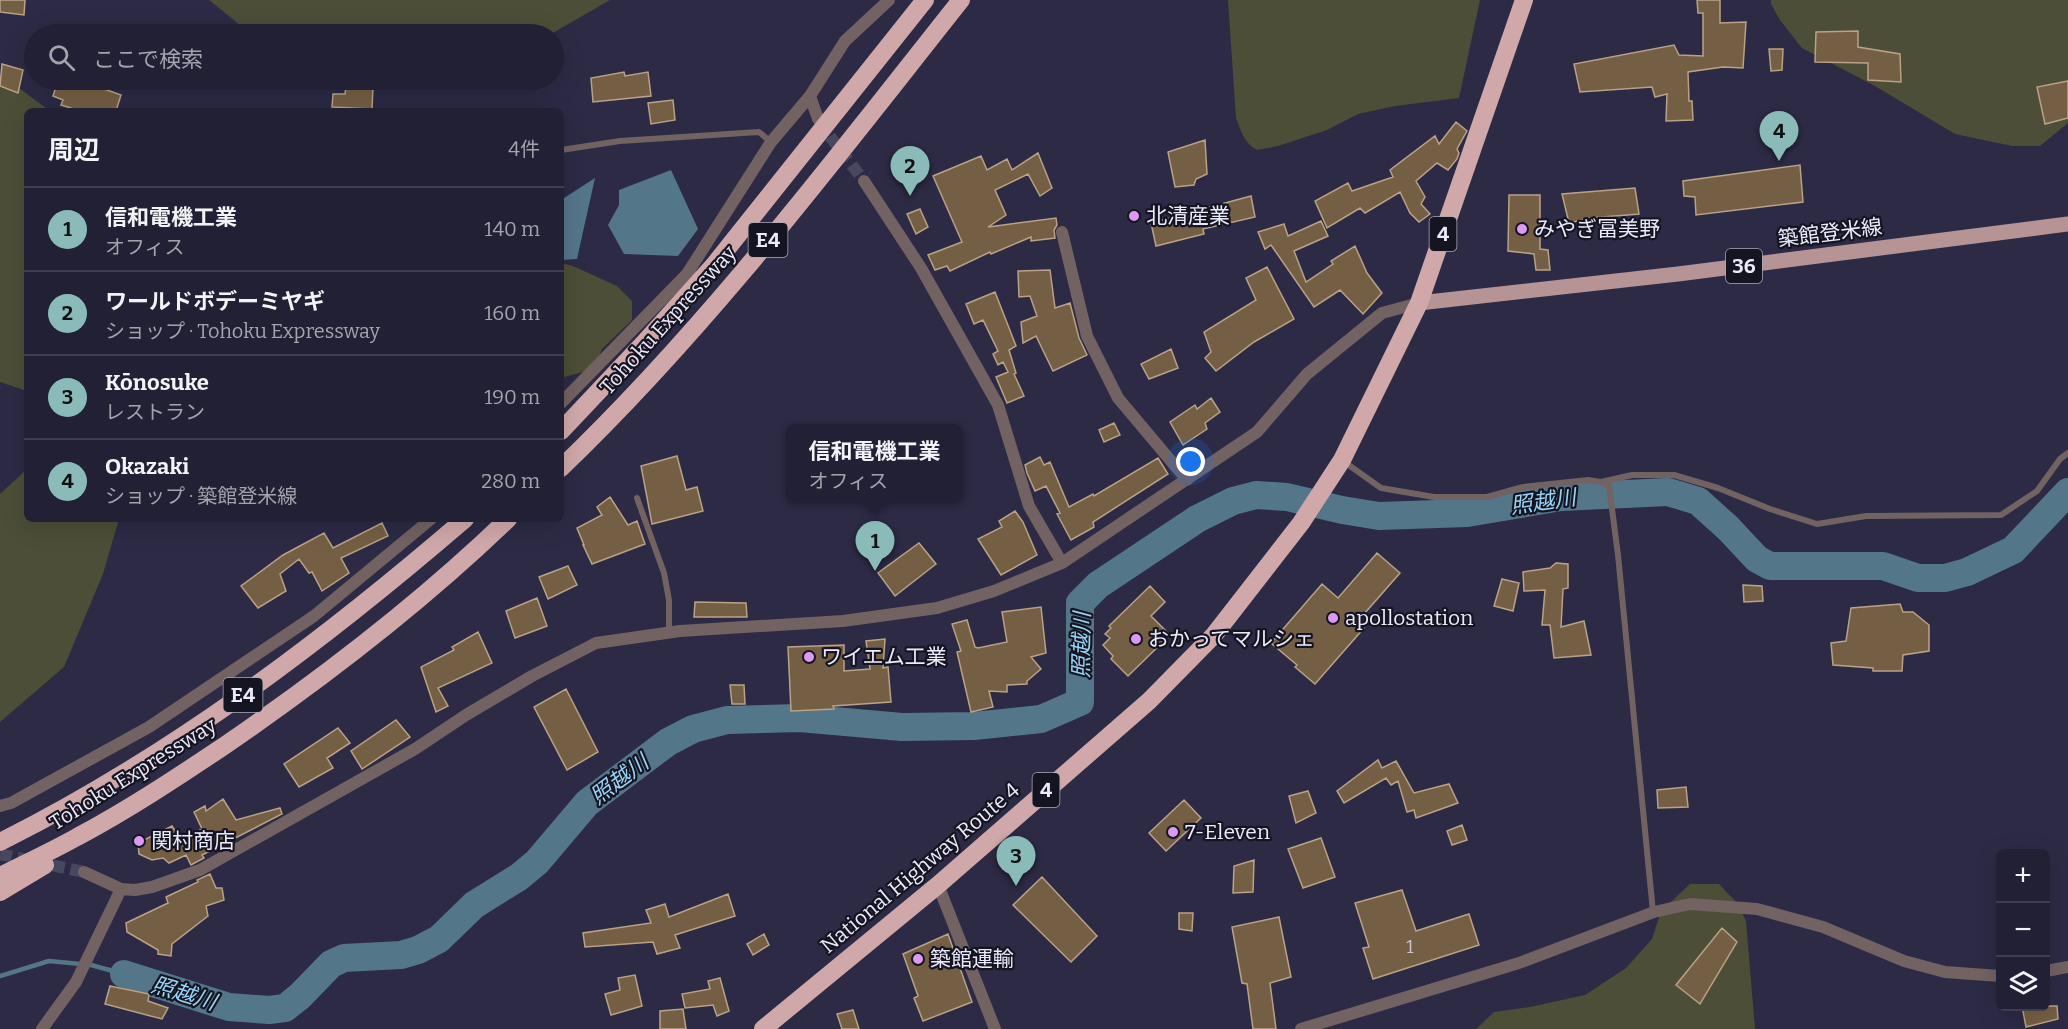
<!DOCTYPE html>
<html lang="ja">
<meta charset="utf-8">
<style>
:root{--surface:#212034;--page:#2d2d40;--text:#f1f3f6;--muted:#a2a3ac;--line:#3e3e4f;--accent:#8bbbb9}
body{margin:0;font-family:Bitter,"Noto Sans JP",serif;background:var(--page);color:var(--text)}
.controls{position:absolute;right:18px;bottom:18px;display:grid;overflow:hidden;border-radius:9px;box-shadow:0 6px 24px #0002}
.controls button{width:54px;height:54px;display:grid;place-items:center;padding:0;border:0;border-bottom:2px solid var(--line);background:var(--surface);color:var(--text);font:30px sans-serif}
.you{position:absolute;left:1191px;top:462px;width:21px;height:21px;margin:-15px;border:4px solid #fff;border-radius:50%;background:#1a73e8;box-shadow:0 0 0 9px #1a73e833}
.badge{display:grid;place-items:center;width:39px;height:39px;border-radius:50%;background:var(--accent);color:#111;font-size:20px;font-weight:700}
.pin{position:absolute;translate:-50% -50px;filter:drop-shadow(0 2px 3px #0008)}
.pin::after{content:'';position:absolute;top:32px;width:21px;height:18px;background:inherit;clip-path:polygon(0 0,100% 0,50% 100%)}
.popup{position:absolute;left:786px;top:424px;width:177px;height:78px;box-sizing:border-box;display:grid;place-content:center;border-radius:9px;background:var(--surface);filter:drop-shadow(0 2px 4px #0005);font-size:20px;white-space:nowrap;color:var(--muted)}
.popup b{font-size:22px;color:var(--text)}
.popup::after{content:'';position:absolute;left:50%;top:100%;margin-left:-12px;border:12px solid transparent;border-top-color:var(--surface)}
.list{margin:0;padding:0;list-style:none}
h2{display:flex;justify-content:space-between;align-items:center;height:78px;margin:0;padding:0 24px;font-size:26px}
h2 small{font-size:20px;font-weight:400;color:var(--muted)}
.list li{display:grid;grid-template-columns:39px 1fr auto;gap:18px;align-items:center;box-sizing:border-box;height:84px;padding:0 24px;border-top:2px solid var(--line)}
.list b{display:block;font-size:22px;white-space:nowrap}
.list p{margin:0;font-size:20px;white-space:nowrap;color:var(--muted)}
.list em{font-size:20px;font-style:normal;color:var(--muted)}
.icon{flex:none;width:33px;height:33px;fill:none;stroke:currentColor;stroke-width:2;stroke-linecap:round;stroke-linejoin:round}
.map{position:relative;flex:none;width:2068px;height:1029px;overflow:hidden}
.search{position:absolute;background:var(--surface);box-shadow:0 6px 24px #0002;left:24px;top:24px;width:540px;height:66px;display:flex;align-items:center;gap:15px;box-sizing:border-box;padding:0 21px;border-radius:33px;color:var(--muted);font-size:22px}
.panel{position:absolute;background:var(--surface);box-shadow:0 6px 24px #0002;left:24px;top:108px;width:540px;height:414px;border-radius:9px}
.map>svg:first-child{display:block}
</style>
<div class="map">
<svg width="2068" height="1029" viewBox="0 0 2068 1029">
<rect width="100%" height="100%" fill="#2c2a45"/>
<path fill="#4c4e37" d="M209,0H610L551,34H251Z
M1228,0H1480L1459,98L1395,106L1358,114L1327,130L1278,146L1257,150C1244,143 1241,131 1236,118Z
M1771,0H2068V123L2040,146H2012L1955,134L1875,86L1802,48L1780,20L1771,4Z
M0,74L50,111H27V391L0,382Z
M561,263L573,266L617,286L632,301V320L602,349L593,369L561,378Z
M27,469V519H119L103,574L64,667L0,722V494Z
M1690,884H1719L1738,904L1746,921L1755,1029H1476L1494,1012L1530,1007L1585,995L1626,968L1652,939L1661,911Z"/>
<path fill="#547689" d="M671,170L698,229L678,256L624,254L608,225L619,205V190Z
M595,178L577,259L561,260V200Z"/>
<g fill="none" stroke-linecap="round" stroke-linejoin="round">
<path stroke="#547689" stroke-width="4.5" d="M0,976L49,961L91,965L124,974"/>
<path stroke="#547689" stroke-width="28" d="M124,974L229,1007L269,1010L285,1008L300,996L331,964L344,958L401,955L418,950L439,939L474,905L519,877L537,862L587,803L668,742L693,729L727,720L800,718L902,727L974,726L1041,719L1080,702V603L1098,585L1197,519L1233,501L1256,495L1287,497L1342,510L1379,516L1467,513L1561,497L1668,492L1698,501L1728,528L1757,559L1770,566H1883L1918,578H1945L1967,572L2013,550L2068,492"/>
</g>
<path fill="#755f44" stroke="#b9a286" stroke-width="1.5" d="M0,0H25L24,15L0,12Z
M1697,0H1720V23L1746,22L1743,68L1723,67L1688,72L1689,101H1692L1693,120L1666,121L1667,94L1655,97L1652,87L1580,92L1574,64L1674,45L1679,55L1703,56V13H1698Z
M1858,31V47L1900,54L1901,82L1868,80V63L1815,62L1816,32Z
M1769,49H1783L1782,70L1771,71Z
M2,64L23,70L18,93L0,86Z
M624,72L625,76L648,72L651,96L593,102L591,78Z
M58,80H79L121,95L116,111H80L61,105L63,100L53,96Z
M2068,81V118L2045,124L2037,87Z
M346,85L373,87L372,109L332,107L333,94H345Z
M673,100L675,120L651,124L648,103Z
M1456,122L1467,131L1457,149L1459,153L1457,159L1448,170L1437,163L1416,181L1425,197L1421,204L1430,214L1419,222L1410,213L1400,192L1365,213L1360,208L1327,228L1315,201L1348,183L1352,191L1393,177L1390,170L1435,136L1439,144Z
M1205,140L1207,174L1196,179L1194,185L1175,187L1168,152Z
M1038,153L1052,188L1040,196L1028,174L995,190L1006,215L988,227L1056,218L1057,225L1054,230L1055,238L1031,241V237L991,254L990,252L950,271L947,266L935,270L928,255L962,242L933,176L981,156L987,170L1007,159L1012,170Z
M1800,165L1803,202L1696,215L1695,197L1684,196L1683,181Z
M1635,188L1639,214L1590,218L1569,223L1562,194Z
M1509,195H1540V249L1548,250L1550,270H1536L1534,254L1508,251Z
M1251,196L1255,217L1203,229L1204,234L1156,246L1151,223Z
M920,209L928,227L916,234L907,214Z
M1321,221L1328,236L1294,251L1306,282L1333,264L1331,261L1355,246L1367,273L1382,293L1363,314L1340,290L1314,307L1271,245L1265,249L1258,232L1284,224L1288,236Z
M1267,267L1294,319L1254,342L1216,371L1205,358L1211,352L1204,332L1256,300L1246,278Z
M1050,270L1055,308L1070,303L1079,338L1087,355L1053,371L1036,336L1023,343L1021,322L1037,316L1030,296L1019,297L1018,271Z
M995,292L1016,346L1009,350L1016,373L1014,374L1024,396L1007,403L996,377L1008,372L1003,362L998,365L993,354L998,351L983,320L974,324L966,304Z
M1171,349L1178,368L1149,379L1141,364Z
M1211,398L1220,412L1205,423L1207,429L1183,445L1170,422L1195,405L1197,409Z
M1114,423L1120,435L1104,442L1099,430Z
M677,456L686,490L697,487L703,511L652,524L641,466Z
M1040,457L1044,465L1050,462L1069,507L1093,494L1094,496L1158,458L1168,474L1093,522L1094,527L1071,540L1057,514L1060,513L1046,486L1035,491L1027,473L1025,465Z
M610,497L628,525L637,521L645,544L592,564L583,545H584L577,528L602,515L597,507Z
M1015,511L1023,522L1037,555L1001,575L978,539L1002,527L999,521Z
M382,523L388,536L341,558L349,573L322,591L312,572L309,573L299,559L280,574L286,591L258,608L241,586L283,555L324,533L333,548Z
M919,543L936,564L895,596L878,573Z
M1377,553L1400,573L1357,622L1364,628L1315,684L1295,667L1297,665L1271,643L1322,584L1338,598Z
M1556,563L1568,564V588L1563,589L1561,627L1584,621L1591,655L1554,658L1550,625H1542L1545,590L1524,591L1523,572L1550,568Z
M568,566L577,585L548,599L539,577Z
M1502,579L1519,583L1513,611L1494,606Z
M1743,585L1762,586L1763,601L1744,602Z
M1150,586L1165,602L1151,616L1170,635L1128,676L1111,659L1113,656L1103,645L1110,638L1105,634L1111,628L1109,626Z
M537,598L547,626L515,638L506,611Z
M695,602L746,603L747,617H694Z
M1900,604L1903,612H1913L1929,625V651L1903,655L1902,671H1873V668L1833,665L1831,643L1846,641L1851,608Z
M1041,607L1046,653L1031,657L1041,669L1027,681V684L1007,685V692L989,691L993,707L971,712L957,652L961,651L952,624L967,620L975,647L978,648L1007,642L1002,612Z
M478,632L492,663L438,688L448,706L436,712L421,667L454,650L452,647Z
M885,639L883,668L888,667L891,702L833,706L834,709L791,711L788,647L844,645V671L870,669L866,641Z
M730,685H744L745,704H732Z
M566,689L598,752L567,770L534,707Z
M396,720L410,737L362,769L351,751Z
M338,728L350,743L327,758L333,768L299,787L284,764Z
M1378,760L1382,768L1396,761L1414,793L1449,784L1458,803L1416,818L1414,810L1407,812L1398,781L1391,785L1386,778L1344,803L1337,791Z
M1686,787L1688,807L1658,808L1657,790Z
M1308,791L1316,813L1296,823L1289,796Z
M223,799L236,820L280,808L282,814L202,855L204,858L191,865L186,855L169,863L163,858L152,860L139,854L138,843L172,826L181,840L202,829L194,812L205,806L206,811Z
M1184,800L1201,818L1166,851L1149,833Z
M1462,825L1467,840L1452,845L1447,831Z
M1321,838L1335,877L1303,888L1288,849Z
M1254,860L1253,892L1233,893L1234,866Z
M210,874L216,888H222L224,900L206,906L208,916L172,944L171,956L158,954V950L127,932L126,923L168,903L166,897L198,882L197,880Z
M1042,877L1097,936L1071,962L1013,905Z
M1402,890L1416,931L1469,914L1479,945L1373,979L1363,948L1369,947L1355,903Z
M728,894L735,916L675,935L680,948L657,954L653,942L585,947L583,933L651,923L646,910L665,904L669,917Z
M1179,913H1193L1192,931L1179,929Z
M1279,917L1291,977L1270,983L1276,1029H1253L1247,984L1242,983L1232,927Z
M1722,928L1737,942L1700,1004L1676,985Z
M764,934L769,945L753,955L747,944Z
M948,934L972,1002L923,1021L914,998L918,996L903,954Z
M635,975L642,1006L611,1015L605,994L620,990L618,978Z
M720,978L729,1011L717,1016L713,1005L685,1008L682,994L710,989L708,981Z
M110,986L149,994L148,1001L168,1008L162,1019L105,1004Z
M2022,1006H2057L2058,1019L2026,1027Z
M683,1009L686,1029H660V1011Z
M853,1010L859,1029H842L837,1014Z"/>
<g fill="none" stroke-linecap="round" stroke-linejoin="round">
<path stroke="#484760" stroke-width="12" stroke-dasharray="12 6" stroke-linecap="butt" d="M819,122L864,181
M0,854L84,872"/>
<path stroke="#726262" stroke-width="6" d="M561,150L620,141L759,132L771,142
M1343,461L1381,488L1434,497H1487L1523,487L1588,480L1601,482L1609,486L1618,555L1653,912
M1601,482L1632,475H1674L1718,488L1770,509L1817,524L1866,516L2001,515L2037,491L2060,459L2068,453
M637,498L664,573L669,600V633"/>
<path stroke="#726262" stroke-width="12" d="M810,96L818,119
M864,181L921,268L998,405L1029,506L1062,563
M1062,232L1087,336L1118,398L1187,480
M561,403L687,274L771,142L810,96L845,41L889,0
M0,806L11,803L149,727L314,616L431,519
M84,872L121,889L135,890L152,887L200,870L415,749L466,715L532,676L596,643L680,631L843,621L937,608L994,591L1062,563L1257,432L1307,374L1382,313L1419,303
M938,885L995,1029
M2046,971L2068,967
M42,1029L76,982L121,889
M1301,1029L1519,963L1654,912L1690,904L1757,909L1823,927L1904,961L1945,972L2000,976"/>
<path stroke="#b69495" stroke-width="15" d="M1419,303L1678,274L2068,224"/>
<path stroke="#d0a8a9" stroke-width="18" d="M561,431L643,344L714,265L925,0
M561,468C709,326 834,160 961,0
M0,842C170,757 322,642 465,519
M0,876C26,863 52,851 77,837C128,810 176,778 224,746C323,678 421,603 508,519
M0,892L45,865
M763,1029L938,885L1149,701L1214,635L1301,523L1342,460L1419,303L1524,0"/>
</g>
<g fill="#dc99f4" stroke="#151521" stroke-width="2">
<circle cx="1134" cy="216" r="6"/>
<circle cx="1522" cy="229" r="6"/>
<circle cx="1333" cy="618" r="6"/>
<circle cx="1136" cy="639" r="6"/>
<circle cx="809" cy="657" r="6"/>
<circle cx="1173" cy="832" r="6"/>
<circle cx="139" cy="841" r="6"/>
<circle cx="918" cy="959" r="6"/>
</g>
<g text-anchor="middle" stroke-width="4.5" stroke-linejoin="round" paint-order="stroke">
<g font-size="18" fill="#cdc7ce">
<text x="1410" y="953">1</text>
</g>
<g fill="#151521" stroke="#aaaaba" stroke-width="1.5">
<rect x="1429.5" y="217" width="27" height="34" rx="4.5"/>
<rect x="748.5" y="223" width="39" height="34" rx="4.5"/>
<rect x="1726" y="249" width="36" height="34" rx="4.5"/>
<rect x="223.5" y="678" width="39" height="34" rx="4.5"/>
<rect x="1032.5" y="773" width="27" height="34" rx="4.5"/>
</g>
<g font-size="20" font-weight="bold" fill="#eaeafc">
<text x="1443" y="241">4</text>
<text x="768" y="247">E4</text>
<text x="1744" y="273">36</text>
<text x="243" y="702">E4</text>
<text x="1046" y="797">4</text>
</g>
<g font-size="21" fill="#eaeafc" stroke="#151521" text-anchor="start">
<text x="1146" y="223">北清産業</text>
<text x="1534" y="236">みやぎ冨美野</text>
<text x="1345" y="625">apollostation</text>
<text x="1148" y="646">おかってマルシェ</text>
<text x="821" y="664">ワイエム工業</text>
<text x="1185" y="839">7-Eleven</text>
<text x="151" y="848">関村商店</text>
<text x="930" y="966">築館運輸</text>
</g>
<g font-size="21" fill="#eaeafc" stroke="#151521">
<text transform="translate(1830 233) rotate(-7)" y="7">築館登米線</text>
<text transform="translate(668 320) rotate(-48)" y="7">Tohoku Expressway</text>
<text transform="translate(133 774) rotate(-32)" y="7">Tohoku Expressway</text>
<text transform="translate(920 868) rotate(-40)" y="7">National Highway Route 4</text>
</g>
<g font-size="22" font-style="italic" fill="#98d4f7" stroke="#151521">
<text transform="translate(1543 501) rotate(-8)" y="8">照越川</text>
<text transform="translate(1081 645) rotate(-89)" y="8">照越川</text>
<text transform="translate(619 779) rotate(-37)" y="8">照越川</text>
<text transform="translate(184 993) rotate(17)" y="8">照越川</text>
</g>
</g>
</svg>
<div class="controls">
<button>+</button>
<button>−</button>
<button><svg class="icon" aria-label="layers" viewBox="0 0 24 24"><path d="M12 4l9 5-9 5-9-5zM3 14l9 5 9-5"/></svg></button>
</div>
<div class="you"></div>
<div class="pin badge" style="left:875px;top:571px">1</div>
<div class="popup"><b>信和電機工業</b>オフィス</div>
<div class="pin badge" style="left:910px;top:196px">2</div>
<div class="pin badge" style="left:1016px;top:886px">3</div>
<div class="pin badge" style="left:1779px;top:161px">4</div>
<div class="search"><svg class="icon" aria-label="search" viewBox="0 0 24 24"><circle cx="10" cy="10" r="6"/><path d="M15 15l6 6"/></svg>ここで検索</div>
<section class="panel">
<h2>周辺<small>4件</small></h2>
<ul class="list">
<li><span class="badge">1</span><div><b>信和電機工業</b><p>オフィス</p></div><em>140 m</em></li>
<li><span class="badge">2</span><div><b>ワールドボデーミヤギ</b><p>ショップ · Tohoku Expressway</p></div><em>160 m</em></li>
<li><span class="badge">3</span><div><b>Kōnosuke</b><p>レストラン</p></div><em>190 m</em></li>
<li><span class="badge">4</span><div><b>Okazaki</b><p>ショップ · 築館登米線</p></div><em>280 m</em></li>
</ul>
</section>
</div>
